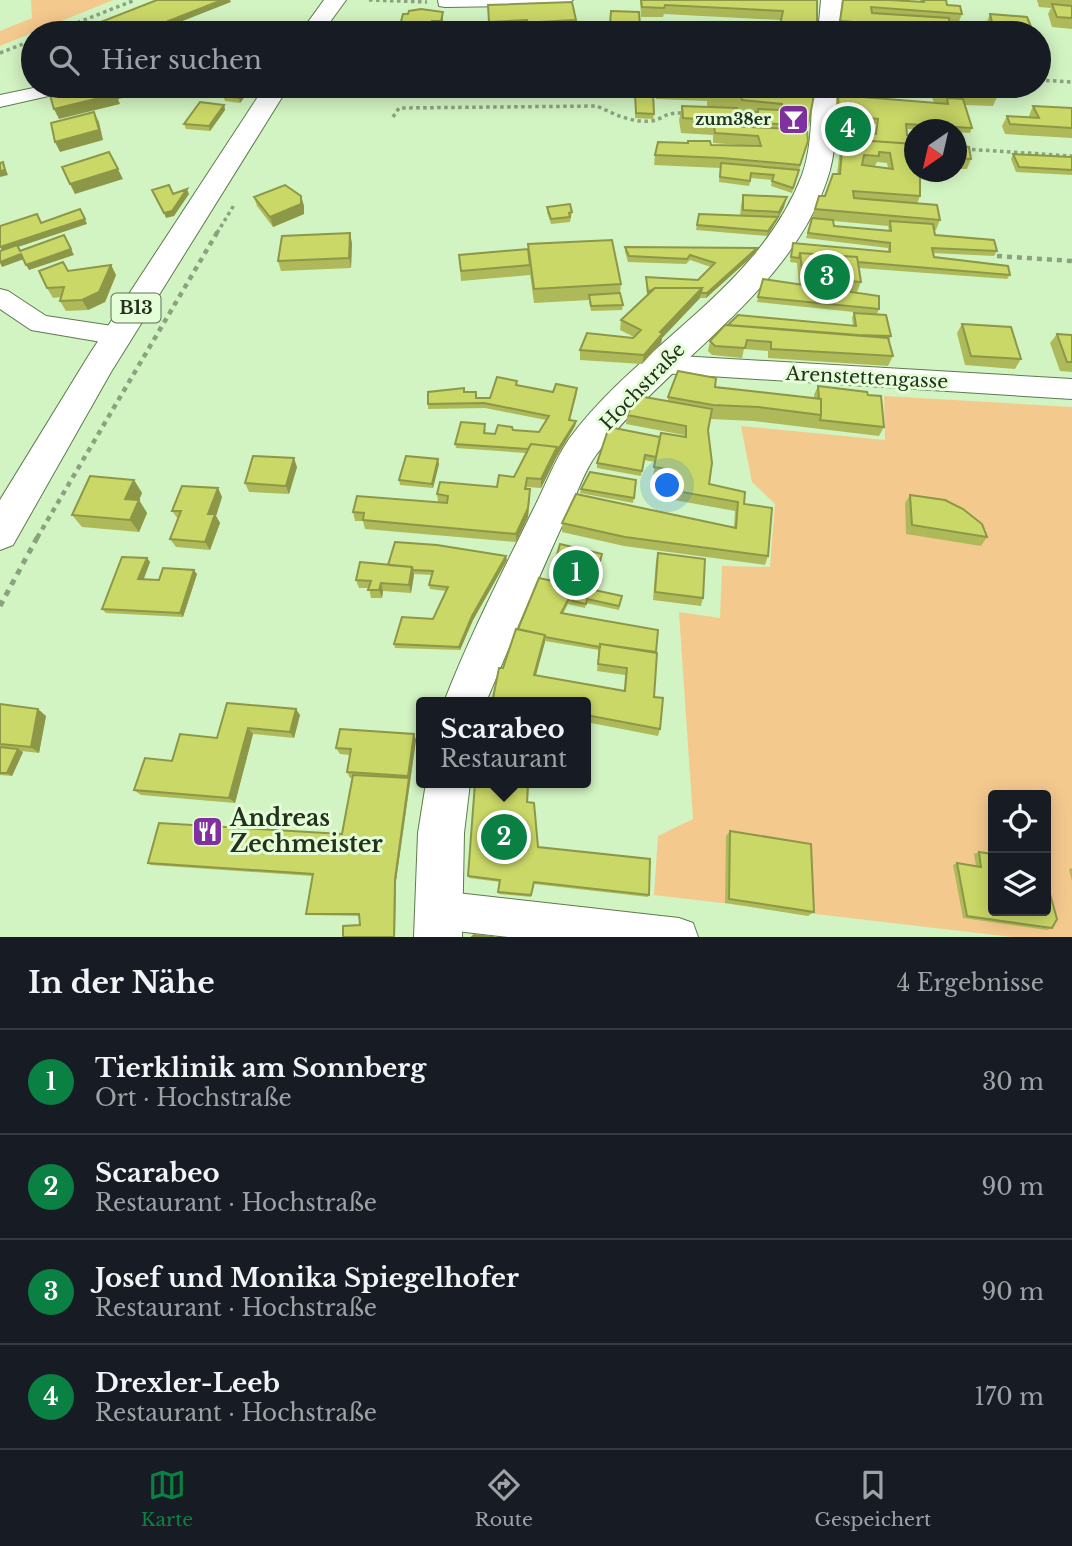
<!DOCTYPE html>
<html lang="de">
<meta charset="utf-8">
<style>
:root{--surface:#171b24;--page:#242831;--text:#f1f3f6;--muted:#9ea1a6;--line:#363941;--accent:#0b8043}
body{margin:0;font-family:"Libre Baskerville",serif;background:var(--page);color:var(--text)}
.controls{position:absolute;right:21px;bottom:21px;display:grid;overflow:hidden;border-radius:7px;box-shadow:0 4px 18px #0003}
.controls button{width:63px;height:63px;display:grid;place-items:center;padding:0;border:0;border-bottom:2px solid var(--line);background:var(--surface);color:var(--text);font:35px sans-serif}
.compass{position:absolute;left:904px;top:119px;width:63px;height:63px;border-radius:50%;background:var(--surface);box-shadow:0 4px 18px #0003;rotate:214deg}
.you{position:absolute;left:668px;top:486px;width:24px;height:24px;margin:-18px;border:5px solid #fff;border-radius:50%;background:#1a73e8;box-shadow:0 0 0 10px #1a73e833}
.badge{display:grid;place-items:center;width:46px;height:46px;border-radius:50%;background:var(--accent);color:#fff;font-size:23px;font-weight:700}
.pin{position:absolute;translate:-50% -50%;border:4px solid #fff;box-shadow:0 2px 7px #0006}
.popup{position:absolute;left:416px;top:697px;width:175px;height:91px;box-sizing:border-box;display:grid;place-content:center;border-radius:7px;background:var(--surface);filter:drop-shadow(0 2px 5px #0005);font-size:23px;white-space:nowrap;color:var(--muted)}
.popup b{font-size:26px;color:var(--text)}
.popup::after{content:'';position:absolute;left:50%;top:100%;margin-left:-14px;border:14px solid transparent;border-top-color:var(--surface)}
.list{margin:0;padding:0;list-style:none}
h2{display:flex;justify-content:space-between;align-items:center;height:91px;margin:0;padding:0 28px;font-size:30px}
h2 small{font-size:23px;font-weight:400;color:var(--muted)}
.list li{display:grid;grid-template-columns:46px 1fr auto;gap:21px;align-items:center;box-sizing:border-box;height:105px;padding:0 28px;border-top:2px solid var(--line)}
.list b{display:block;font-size:26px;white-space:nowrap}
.list p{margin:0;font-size:23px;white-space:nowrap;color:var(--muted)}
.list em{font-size:23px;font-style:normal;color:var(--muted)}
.icon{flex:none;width:38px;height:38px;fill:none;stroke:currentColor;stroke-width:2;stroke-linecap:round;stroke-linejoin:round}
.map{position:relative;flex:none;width:1072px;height:937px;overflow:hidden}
.search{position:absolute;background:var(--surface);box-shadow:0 4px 18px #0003;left:21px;right:21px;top:21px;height:77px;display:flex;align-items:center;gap:18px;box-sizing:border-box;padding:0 24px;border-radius:38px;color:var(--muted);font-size:26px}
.sheet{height:511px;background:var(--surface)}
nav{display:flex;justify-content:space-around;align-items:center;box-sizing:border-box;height:98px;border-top:2px solid var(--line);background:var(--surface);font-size:19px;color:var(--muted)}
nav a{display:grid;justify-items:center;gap:4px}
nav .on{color:var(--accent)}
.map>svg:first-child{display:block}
</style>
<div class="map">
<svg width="1072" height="937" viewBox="0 0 1072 937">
<rect width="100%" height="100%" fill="#d2f3c2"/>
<path fill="#f4c98e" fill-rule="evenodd" d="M31,0H113L0,46V31L32,18Z
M884,396L1072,407V937H1012L654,895L658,836L693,819L679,612L720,618L722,566L770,567L775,504L752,482L741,426L885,440ZM993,795H1046V911H993Z"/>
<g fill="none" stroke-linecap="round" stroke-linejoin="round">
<defs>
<path id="minor" d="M438,0H573L564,5L445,7L439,6Z
M43,86H78L75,90L0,107V95Z
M0,289L8,291L46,316L119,327L128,330L131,336L128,342L119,345L31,330L0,309Z
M662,355L1072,379V399L662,373L653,371L649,364L653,357Z
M439,891L679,918L693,923L698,937H508L439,929L425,924L420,910L425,896Z"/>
<path id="major" d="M324,0H346L322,33H300Z
M821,0H843L840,33H818Z
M265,86H289L111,372L13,545L0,550V500L89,355Z
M813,86H837C836,114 837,143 830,170C796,290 668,360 596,455C583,473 576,497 566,517C538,578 512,640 486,702H444C469,637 502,573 533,510C545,487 554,461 569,439C639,344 758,290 802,175C812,148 811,115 813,86Z
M426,783H470L464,833L462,937H414L418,833Z"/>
</defs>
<use href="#minor" stroke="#5e7b4f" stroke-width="2"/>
<use href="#major" stroke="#5e7b4f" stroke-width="2"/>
<path stroke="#8aa27e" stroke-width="3.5" stroke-dasharray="3.5 3.5" stroke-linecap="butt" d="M369,0L427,2
M51,33L135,0
M0,53L33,40
M1039,80L1072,82
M393,117L399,108L597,106C614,114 632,123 651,121C665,119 663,112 683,113
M965,149L1072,156
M217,233L234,205"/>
<path stroke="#8aa27e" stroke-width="4.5" stroke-dasharray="5 5" stroke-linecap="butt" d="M997,256L1072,261
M37,538L218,231"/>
<path stroke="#8aa27e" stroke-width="5" stroke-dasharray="6 6" stroke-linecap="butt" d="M0,606L38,536"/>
<use href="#minor" fill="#fff" fill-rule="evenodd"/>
<use href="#major" fill="#fff" fill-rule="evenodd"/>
</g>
<path fill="#aeba59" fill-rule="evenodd" d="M640,0H817L780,25L781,20L664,14L663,17H641Z
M842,0H909V1L920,2V0H946L947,5L962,14L958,24L949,23L950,29L954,33H838Z
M1037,0H1072V29L1052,27L1048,14L1051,8L1039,7Z
M488,5L576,20L575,29L489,31Z
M611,11L640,26L639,33H610Z
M403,14L443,21L442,31L433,30V33H401L400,25Z
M990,14L1032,29L1030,33H988L986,24Z
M656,86H814L807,130L808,141L792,193L771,186L772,180L751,178L749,186L719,182L720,168L654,165L655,155L711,145L752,146L713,143V135L681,133L679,120L682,106H707V101L656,99Z
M838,86H886L887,89L885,94L839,91Z
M918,86H981L997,97L993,106L965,105L972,128L970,133L956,132V130L907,129L920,196L917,204L940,220L936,230H934L935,235L997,251L994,256L933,253L934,257L1010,275L1007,279L859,268L861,282L857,292L845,291L879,309L877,314L891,336L889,341L893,356L888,366L768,358V351L744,349L742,358L712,355L708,351L710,341L853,325L852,318L854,313L873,314L757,302L763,279L799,284L797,263L790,262L793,243L888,252V248L806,238L819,196H825L837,174L840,149H836V136L837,131L875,134L877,124L837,120L836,100L838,95L934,103L931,93L933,87ZM877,162L887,163L888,168L862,165L875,166ZM834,221L888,226L889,231L834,226Z
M244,90L246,95L240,103L225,101L223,96Z
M635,94L654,114L653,119L635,118Z
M224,105L225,110L210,131L186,129L184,124Z
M1033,106L1072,108V138L1005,134L1002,126L1007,116L1029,117V116Z
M956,146L971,159L967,169H956Z
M1013,154L1072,157V175L1016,172L1011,159Z
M743,195L784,207L776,222L767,236L696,230L699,214L740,216L741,205Z
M301,196L304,206V214L273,227L257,206L254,197Z
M547,207L572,212L570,222L551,224L547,212Z
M352,243L351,268L281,271L278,261Z
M625,247L757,248L756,253L706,298H700L662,338L661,343L642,364L580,360V350L634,337L620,330L621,320L647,295L646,282V277L698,280L711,267L690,260L686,264L628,262L625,252Z
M528,249L621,284L620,293L623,305L622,310L591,311L589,300L534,303L530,274V275L461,281L459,255Z
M111,265L116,275L105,302L88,310L66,311L60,301L61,297L53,298L47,288L68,271Z
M962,324L1021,359L1015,369L965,365L957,333Z
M1057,334L1072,335V372L1060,371L1050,343Z
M517,386L553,392L577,393L570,420L576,421L575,426L557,456L541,488L527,487L530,498L528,517L516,542L365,529L363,521H355L353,512L438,502L437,494L497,487L514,477L526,453L456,448L455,444L486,429L485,433L495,434L513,430L539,432L546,420L485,408L428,409V404L464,392L476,398H490Z
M818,386L868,395L884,427L879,436L754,421L710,419L708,430L709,484L744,504L768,556L765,565L624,546L562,532V523L734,527L735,511L663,498L665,478L653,476L658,447L655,462L644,460L641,476L597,468V463L660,437H684V435L626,424L627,415L668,401V397L715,387L814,398V395Z
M439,464L433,488L400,485L399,480Z
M297,467L289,494L249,492L245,483Z
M134,480L142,493L139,500L147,513L139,532L82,527L72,515Z
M636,480L633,503L580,493L581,489Z
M218,488L222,497L216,516L220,523L210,550L176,547L170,539L178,519L172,511Z
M910,495L987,537L981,546L906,534L905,503Z
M658,553L703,598L701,606L653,600L656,561Z
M147,558L150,562L143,580H159L197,574L183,617L106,613L102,609Z
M507,560L473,620L460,650L395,648L394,644L433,619L446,591L430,589L429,585L432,575L414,574L411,593L383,591L382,598H371L369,588H359L356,580L388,565Z
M601,562L593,590L622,596L619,610L586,603L585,608L568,604L563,614L658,630L654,697L660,729L658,736L586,722V702H493V698L503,668L518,629L551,580V577ZM545,641L599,650L597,671L625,675L624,691L536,675Z
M227,703L300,715L294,738L253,734L235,803L141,795L134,790L172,761L217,738Z
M0,704L46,716L39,753L22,751L23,752L12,776L0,775Z
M414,734L416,740L396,881L360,925V916L308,915L306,914L312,876L151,865L148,863L342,834L352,778H350L347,772L350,755L340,754L336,748Z
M475,783H529L528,802L538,847L649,895L648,897L534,884L531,897L499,894L500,882L469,878Z
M730,831L814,912L808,916L725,903L726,836Z
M979,852L1052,928L1047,930L963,918L953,865L957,863L976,866L974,854Z
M1072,868V881L1069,869Z"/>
<path fill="#8d9748" d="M222,0H230L231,2L152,33H138Z
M443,12V21L442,31L441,21Z
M122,86L126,97L118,99L120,104L59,119L54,109Z
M244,90L246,95L240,103L239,98Z
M224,105L225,110L210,131L209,126Z
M94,112L99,122L103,140L60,152L55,142Z
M3,162L8,175L0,177V171Z
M118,169L123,179L75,194L70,184Z
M187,189L189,194L174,216L166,218L164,213Z
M301,196L304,206V214L273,227L270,217Z
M787,197L784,207L776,222L767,236L768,231L778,217L779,212Z
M85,219L87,224L3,252L0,247Z
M350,233L352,243L351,268L349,258Z
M64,235L74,255L29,270L26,265Z
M757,248L756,253L706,298L707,293Z
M21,254L24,259L2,267L0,263V262Z
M111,265L116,275L105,302L88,310L82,300Z
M702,288L700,298L662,338L661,343L642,364L644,355L660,332Z
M576,421L575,426L557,456L541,488V479L557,447Z
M294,458L297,467L289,494L286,486Z
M438,459L439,464L433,488L432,484Z
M134,480L142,493L139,500L147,513L139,532L130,520L125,499Z
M218,488L222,497L216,516L220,523L210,550L205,542L208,514Z
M530,489L528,517L516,542V534Z
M602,554L601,562L592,594L593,586Z
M506,556L507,560L473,620L460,650L459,647L472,616Z
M147,558L150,562L142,584L138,579Z
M412,567L414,575L411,593L409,585Z
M194,570L197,574L183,617L180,613Z
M381,583L383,591L382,598L379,590Z
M545,635V642L534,682V675Z
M38,709L46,716L39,753L31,747Z
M296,709L300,715L294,738L290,732Z
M248,728L253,734L235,803L229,798Z
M414,734L416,740L396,881L395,937H394L395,879L409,779L408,776Z
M18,749L23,752L12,776L7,773Z"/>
<path fill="#cad867" stroke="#8d9748" stroke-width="2" fill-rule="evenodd" d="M157,0H222L138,33H77L75,32Z
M641,0H817V33H763L765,24L780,25L783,11L665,5L664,8L642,7Z
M843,0H890L924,2L923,0H946L947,5L960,6L962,14L871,7L872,13L949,18L950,29H954V33H920L919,27L840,21Z
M572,2L576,20L540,22L541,25H527V20L489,22L488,5Z
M1052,4L1072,6V18L1057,17Z
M421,9L443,12L441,21H432V23L400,25L403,14H408L409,11Z
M611,11L639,12L640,26L610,25Z
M990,14L1027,17L1032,29L993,26Z
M839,26L877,29L878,33L839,32Z
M577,29V33H491V30Z
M715,30L763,33H715Z
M74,86H122V87L114,89L116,94L54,109L49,92Z
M657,86H709L708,91L657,89Z
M709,86H729L815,90L808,126L683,118L682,106L737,108L738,111L758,112V109L781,110L782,104L742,100L741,96L710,92Z
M729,86H814V90Z
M840,86H886L887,89Z
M936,86L994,87L997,97L938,93Z
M229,88L244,90L239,98L223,96Z
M635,94H653L654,114L636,113Z
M838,95L948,104L947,98L963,99L972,128L906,124L907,135L914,136V144L843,139L842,144H838L837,131L876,134L878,119L839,115Z
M200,102L224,105L209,126L184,124Z
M1033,106L1072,108V128L1010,124L1007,116L1039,118Z
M94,112L99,130L55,142L51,123Z
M714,125L807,130L808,141L800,165L722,158L655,155L658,142L688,143V141H710L711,145L761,146L758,136L715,133Z
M843,139L914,144V172H920V196L853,191L854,198L937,205L940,220L815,209L819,196H825L833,174H840ZM879,152L890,153L893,169L862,165L864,155L879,156Z
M956,146L969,147L971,159L956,158Z
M109,152L118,169L70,184L62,167Z
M1013,154L1072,157V170L1019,167Z
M3,162L5,170L0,171V163Z
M721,163L799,170L793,188L772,181L774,175L751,173L750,181L720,177Z
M169,185L173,194L187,189L172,211L164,213L152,190Z
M285,185L301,196V204L270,217L254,197Z
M743,195L787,197L779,212L743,210Z
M570,204L572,212L569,213L570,217L551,219L547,207Z
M80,209L85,219L0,247V226L37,214L41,223Z
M699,214L778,217L768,231L697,225Z
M812,218L833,220L834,226L891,231L890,221L933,224L935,235L994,240L997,251L932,248L934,257L1008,266L1010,275L858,262L857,257L800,253L799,258L791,257L793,243L890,252V243L808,233Z
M350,233L349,258L278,261L282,236Z
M64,235L71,249L26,265L21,254L0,262V251L17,245L20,251Z
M612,240L621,284L534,289L528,244Z
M625,247L757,248L707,293H701L702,288H655L648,292L646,277L698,280L715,263L690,255L687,259L629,256Z
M528,249L530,265L461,271L459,255Z
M800,253L857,257L861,282L803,277Z
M63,262L68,271L111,265L99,292L82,300L60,301L64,287L47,288L39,271Z
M763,279L879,296V309L758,297Z
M655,288H702L660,332L663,333L644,355L580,350L587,333L633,338L641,330L621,320Z
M620,293L623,305L591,306L589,295Z
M854,313L886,315L891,336L858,335L728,325L738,315L856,326Z
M962,324L1011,327L1021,359L971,356Z
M725,325L888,338L893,356L771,349V342L747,340L745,348L715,346L710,341Z
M1057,334L1072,335V362H1067Z
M678,371L716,378L715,387L821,399V415L758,407L713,405L668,397Z
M497,377L517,381L516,385L553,392L556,384L577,388L569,420L576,421L557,451V447L531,444L528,449L455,444L461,422L485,424L484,433L495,434L498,425L512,427L513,430L539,432L549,416L484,403L428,404V392L464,388V392H476V398H490Z
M818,386L867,392L868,395L881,396L884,427L820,420L821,415V399H819Z
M639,396L712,409L708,430L712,463L709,484L745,492L744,504L772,508L768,556L625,537L562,523L576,494L736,528L738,502L665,489L667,469L654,467L661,433L686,437V426L627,415Z
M609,427L660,437L656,457L645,455L642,471L597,463Z
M531,444L557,447L541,479L527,478L525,489H530L528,508L516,534L363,520L364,513L353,512L357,496L447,503L448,496L437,494L440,482L497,487L499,475L514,477Z
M253,456L294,458L286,486L245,483Z
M406,456L438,459L432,484L399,480Z
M590,472L636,480L634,498L581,489Z
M90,476L134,480L125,499L139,500L130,520L72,515Z
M182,486L218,488L208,514H215L205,542L170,539L181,511H172Z
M910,495L945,500L963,509L982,524L987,537L912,525Z
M395,542L437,545L506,556L472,616L459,647L394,644L402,617L433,619L448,587L429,585L433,571L413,570L412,567L388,565Z
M560,544L602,554L593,586L551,577Z
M658,553L705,559L703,598L655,592Z
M122,557L147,558L138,579L159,580L163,568L194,570L180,613L102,609Z
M360,562L412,567L409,585L381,583L379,590H368L371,581L356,580Z
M539,578L622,596L619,606L587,599L586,604L568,600L561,613L658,630L656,652L600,644V647L545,637V635L518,629Z
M516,629L545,635L534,675L625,691L627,668L598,664L600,644L657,653L654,697L663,698L660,729L586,715V702H516L493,698L499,668H503Z
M227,703L296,709L290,732L248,728L229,798L134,790L145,758L172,761L180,734L217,738Z
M0,704L38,709L31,747L0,744Z
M340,729L414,734L408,776L347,772L351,749L336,748Z
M0,747L18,749L7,773H0Z
M353,775L409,778L395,879L394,937H343V926L360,925L359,914H306L313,874L148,863L159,823L342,834Z
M475,783H528L527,802L534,803L538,847L650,859L649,895L534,882L531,895L498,892L500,880L468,876Z
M730,831L811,844L814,912L729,899Z
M979,852L993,854V911H1046V880L1057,919L1052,928L967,916L957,863L981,867Z
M474,935L494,937H472Z"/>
<defs>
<symbol id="bar-square" viewBox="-11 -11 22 22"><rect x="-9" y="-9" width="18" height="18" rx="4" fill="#81309f" stroke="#e4fed7"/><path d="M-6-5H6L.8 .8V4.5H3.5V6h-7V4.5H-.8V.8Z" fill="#fff"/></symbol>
<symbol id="restaurant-square" viewBox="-11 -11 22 22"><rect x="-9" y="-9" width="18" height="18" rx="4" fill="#81309f" stroke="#e4fed7"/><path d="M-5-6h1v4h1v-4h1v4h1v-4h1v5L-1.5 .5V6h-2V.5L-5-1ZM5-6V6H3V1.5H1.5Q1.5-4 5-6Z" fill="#fff"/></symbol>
</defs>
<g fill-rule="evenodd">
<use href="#bar-square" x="776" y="102" width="35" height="35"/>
<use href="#restaurant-square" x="190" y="814" width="35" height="35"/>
</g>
<g text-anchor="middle" stroke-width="6" stroke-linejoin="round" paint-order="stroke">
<g font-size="16" font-weight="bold" fill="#25311e" stroke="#e4fed7" text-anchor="end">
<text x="771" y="125">zum38er</text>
</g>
<rect fill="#e4fed7" stroke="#5e6e56" stroke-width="2" x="111.5" y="293.5" width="49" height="29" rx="5"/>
<g font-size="18" font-weight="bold" fill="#25311e">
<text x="136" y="314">B13</text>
</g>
<g font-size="19" fill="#25311e" stroke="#e4fed7">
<text transform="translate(867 377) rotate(3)" y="7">Arenstettengasse</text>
<text transform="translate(642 386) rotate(-46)" y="7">Hochstraße</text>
</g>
<g font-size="23" font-weight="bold" fill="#25311e" stroke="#e4fed7" text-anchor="start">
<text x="230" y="826">Andreas<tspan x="230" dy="26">Zechmeister</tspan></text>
</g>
</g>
</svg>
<div class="controls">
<button><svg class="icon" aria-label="locate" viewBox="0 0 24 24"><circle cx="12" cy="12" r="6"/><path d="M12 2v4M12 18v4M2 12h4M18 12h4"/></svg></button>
<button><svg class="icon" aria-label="layers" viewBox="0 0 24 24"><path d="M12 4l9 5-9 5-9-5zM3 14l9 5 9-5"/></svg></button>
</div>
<svg class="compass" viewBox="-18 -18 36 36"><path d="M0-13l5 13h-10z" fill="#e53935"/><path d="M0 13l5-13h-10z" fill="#9ea1a6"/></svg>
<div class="you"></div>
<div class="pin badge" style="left:576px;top:573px">1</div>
<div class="pin badge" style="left:504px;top:837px">2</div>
<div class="popup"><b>Scarabeo</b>Restaurant</div>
<div class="pin badge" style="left:827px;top:277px">3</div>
<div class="pin badge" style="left:848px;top:129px">4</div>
<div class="search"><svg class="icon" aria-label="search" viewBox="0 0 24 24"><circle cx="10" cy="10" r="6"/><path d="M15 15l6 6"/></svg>Hier suchen</div>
</div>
<section class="sheet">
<h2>In der Nähe<small>4 Ergebnisse</small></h2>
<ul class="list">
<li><span class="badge">1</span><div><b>Tierklinik am Sonnberg</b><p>Ort · Hochstraße</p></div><em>30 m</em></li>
<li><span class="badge">2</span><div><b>Scarabeo</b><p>Restaurant · Hochstraße</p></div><em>90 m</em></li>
<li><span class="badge">3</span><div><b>Josef und Monika Spiegelhofer</b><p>Restaurant · Hochstraße</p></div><em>90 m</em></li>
<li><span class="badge">4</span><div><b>Drexler-Leeb</b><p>Restaurant · Hochstraße</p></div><em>170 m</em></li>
</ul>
</section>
<nav>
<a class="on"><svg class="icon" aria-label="map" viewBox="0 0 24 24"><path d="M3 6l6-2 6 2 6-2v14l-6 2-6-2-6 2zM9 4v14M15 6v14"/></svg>Karte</a>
<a><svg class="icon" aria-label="directions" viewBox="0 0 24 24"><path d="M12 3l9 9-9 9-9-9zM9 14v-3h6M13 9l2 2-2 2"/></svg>Route</a>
<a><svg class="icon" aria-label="saved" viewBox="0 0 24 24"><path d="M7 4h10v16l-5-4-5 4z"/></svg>Gespeichert</a>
</nav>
